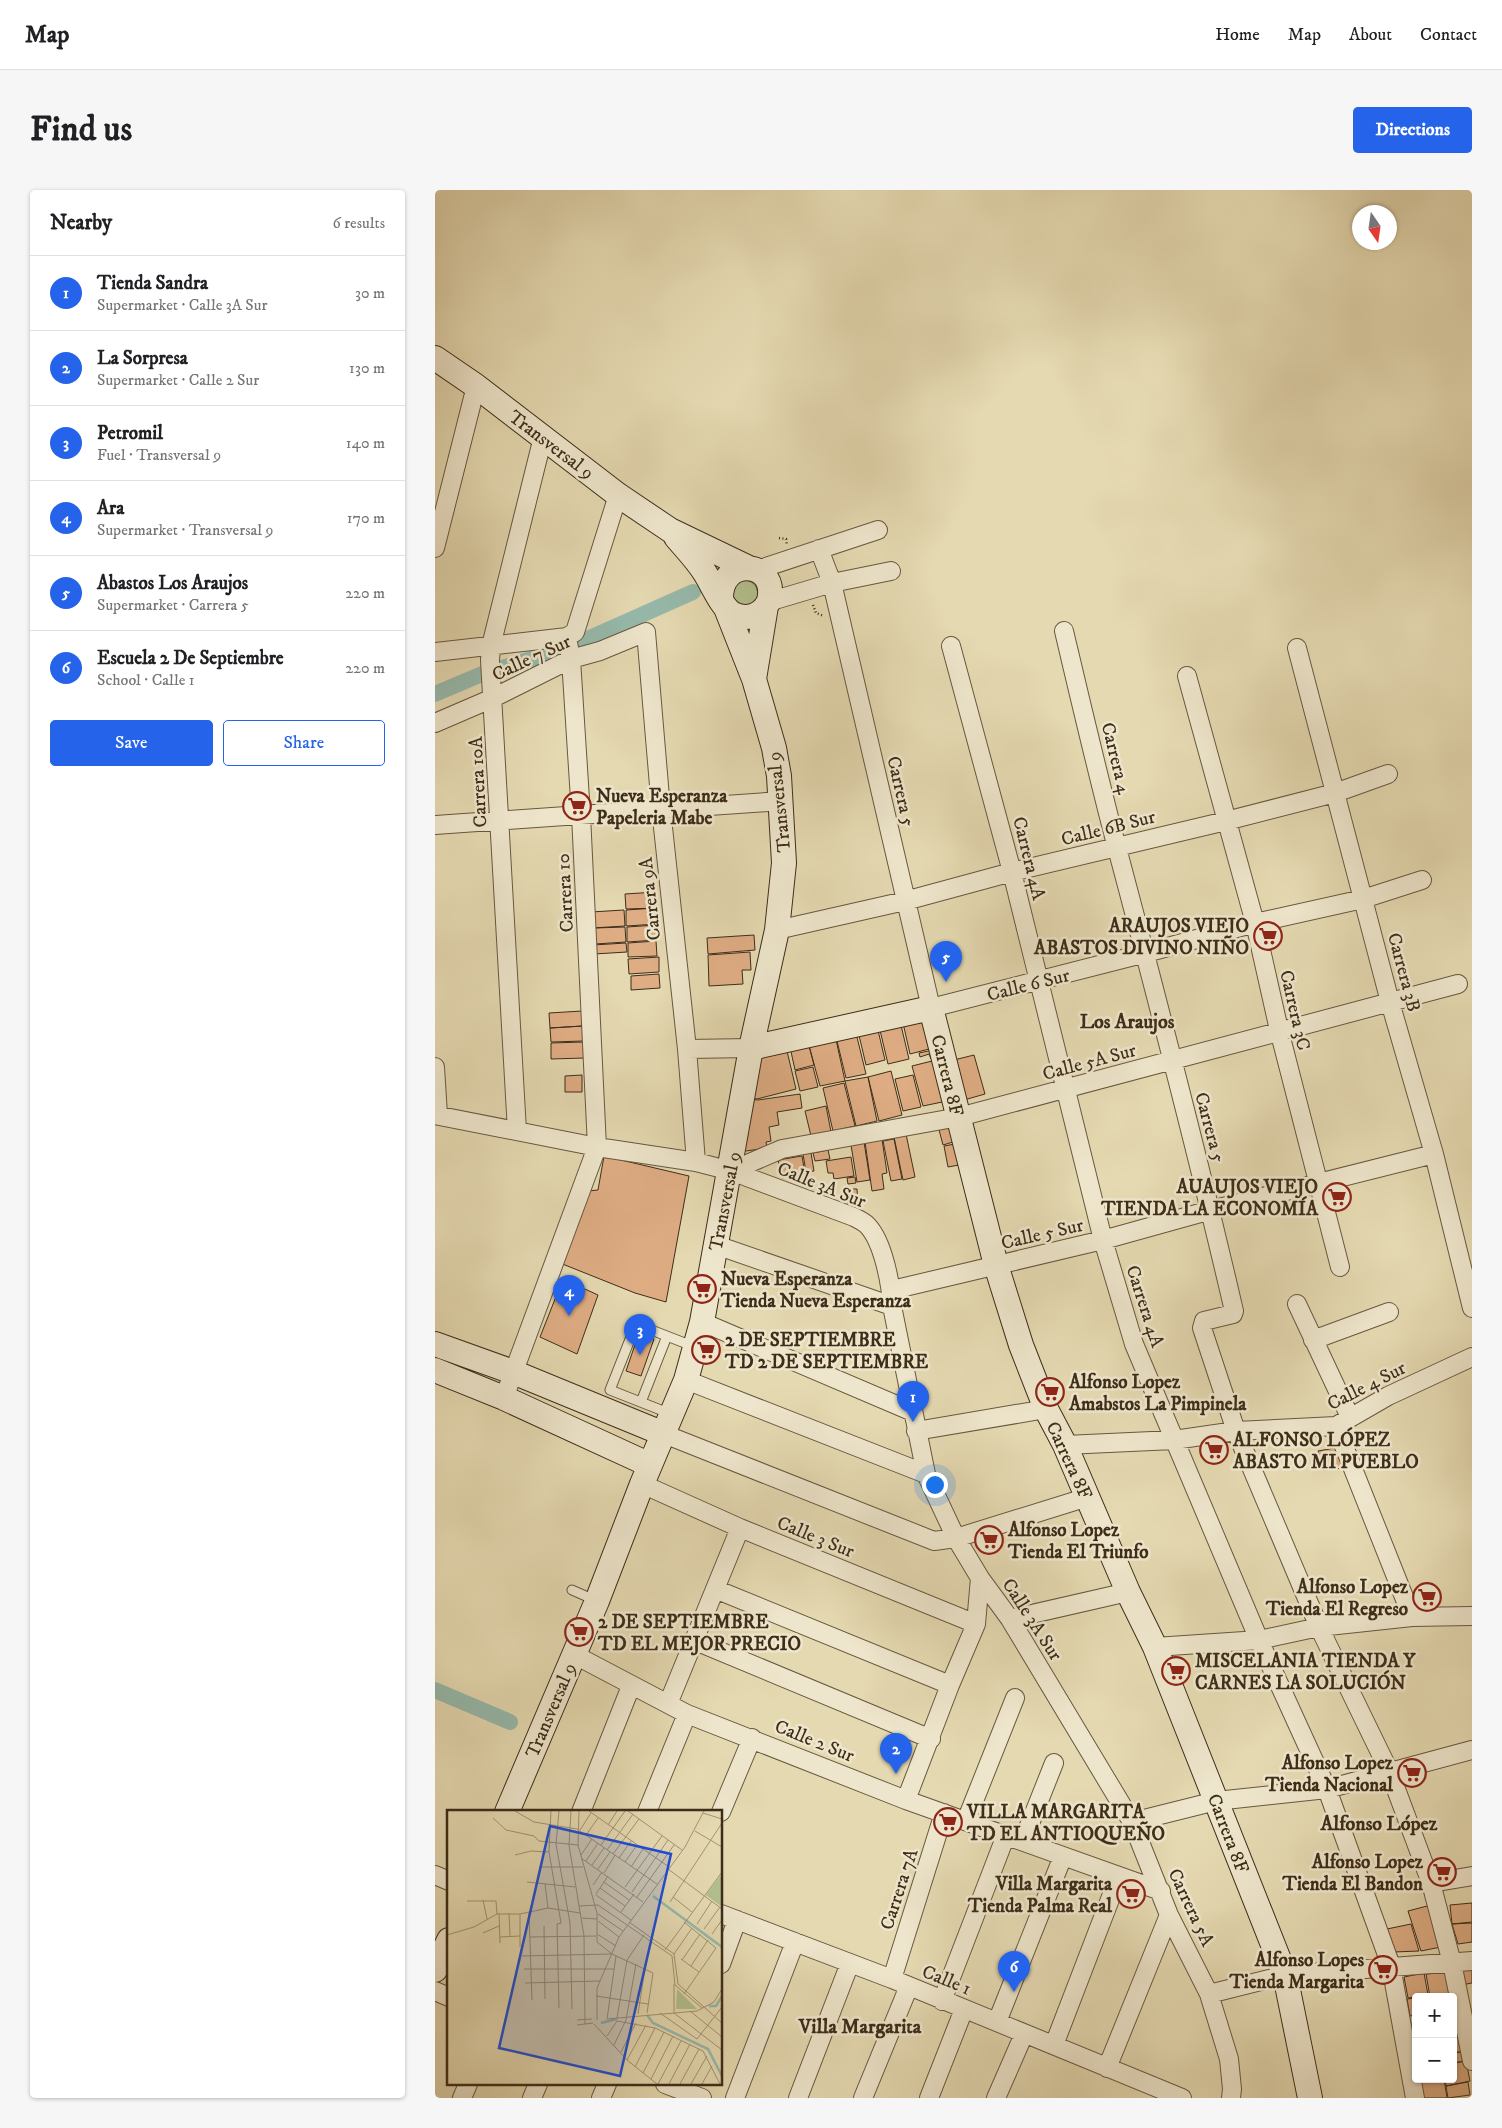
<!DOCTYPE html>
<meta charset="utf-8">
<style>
:root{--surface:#fff;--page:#f6f6f6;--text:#202124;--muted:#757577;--line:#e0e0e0;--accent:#2563eb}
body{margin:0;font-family:"IM FELL DW Pica",serif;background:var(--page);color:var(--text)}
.controls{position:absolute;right:15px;bottom:15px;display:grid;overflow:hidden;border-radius:5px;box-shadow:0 1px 4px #0004}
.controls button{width:45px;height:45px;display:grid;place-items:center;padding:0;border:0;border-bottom:1px solid var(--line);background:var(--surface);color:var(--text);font:25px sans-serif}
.compass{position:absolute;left:917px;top:15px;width:45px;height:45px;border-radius:50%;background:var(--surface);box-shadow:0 1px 4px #0004;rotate:167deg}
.you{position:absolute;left:499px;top:1294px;width:18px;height:18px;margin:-12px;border:4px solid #fff;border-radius:50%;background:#1a73e8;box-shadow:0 0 0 8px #1a73e833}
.badge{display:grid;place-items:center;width:32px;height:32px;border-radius:50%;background:var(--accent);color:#fff;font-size:16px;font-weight:700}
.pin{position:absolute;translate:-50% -41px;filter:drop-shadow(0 1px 2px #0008)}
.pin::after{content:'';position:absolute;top:26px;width:18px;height:15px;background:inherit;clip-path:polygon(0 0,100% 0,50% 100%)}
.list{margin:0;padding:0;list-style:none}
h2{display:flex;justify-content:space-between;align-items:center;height:65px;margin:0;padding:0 20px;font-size:21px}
h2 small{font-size:16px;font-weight:400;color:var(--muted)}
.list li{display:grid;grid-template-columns:32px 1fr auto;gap:15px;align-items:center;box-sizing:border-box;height:75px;padding:0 20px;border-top:1px solid var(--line)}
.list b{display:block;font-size:19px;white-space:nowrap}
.list p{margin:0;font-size:16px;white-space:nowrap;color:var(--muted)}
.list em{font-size:16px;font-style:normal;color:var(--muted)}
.actions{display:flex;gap:10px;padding:15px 20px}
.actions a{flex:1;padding:11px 0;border:1px solid var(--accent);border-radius:5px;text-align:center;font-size:18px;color:var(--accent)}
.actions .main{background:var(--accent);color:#fff}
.map{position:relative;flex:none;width:1037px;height:1908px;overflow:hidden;border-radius:5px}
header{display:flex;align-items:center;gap:30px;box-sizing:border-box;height:70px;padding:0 25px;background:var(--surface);border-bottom:1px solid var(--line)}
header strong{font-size:24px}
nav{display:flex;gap:28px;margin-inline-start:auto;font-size:18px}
.intro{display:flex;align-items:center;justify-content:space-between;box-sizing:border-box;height:120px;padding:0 30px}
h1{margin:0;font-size:35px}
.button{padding:12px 22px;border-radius:5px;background:var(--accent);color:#fff;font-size:18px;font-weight:700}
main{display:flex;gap:30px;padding:0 30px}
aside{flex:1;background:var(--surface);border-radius:5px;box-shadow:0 1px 4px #0004}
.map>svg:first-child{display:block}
</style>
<header>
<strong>Map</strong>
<nav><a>Home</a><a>Map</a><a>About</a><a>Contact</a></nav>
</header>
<div class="intro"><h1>Find us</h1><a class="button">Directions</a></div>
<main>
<aside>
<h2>Nearby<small>6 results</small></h2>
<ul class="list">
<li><span class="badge">1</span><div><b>Tienda Sandra</b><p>Supermarket · Calle 3A Sur</p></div><em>30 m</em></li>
<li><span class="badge">2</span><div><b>La Sorpresa</b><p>Supermarket · Calle 2 Sur</p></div><em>130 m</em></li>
<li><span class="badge">3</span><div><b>Petromil</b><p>Fuel · Transversal 9</p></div><em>140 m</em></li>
<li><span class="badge">4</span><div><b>Ara</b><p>Supermarket · Transversal 9</p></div><em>170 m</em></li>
<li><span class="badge">5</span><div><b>Abastos Los Araujos</b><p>Supermarket · Carrera 5</p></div><em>220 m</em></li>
<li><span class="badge">6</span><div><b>Escuela 2 De Septiembre</b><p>School · Calle 1</p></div><em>220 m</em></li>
</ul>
<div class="actions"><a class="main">Save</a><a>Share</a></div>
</aside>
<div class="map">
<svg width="1037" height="1908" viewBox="0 0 1037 1908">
<rect width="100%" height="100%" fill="#e5d9b1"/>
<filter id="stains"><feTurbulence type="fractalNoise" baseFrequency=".004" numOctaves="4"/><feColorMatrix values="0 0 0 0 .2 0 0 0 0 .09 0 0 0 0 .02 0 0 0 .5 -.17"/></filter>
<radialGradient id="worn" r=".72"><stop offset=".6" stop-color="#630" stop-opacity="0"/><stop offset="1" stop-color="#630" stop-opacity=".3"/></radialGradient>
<path fill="#b2c08d" stroke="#787653" d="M309,390C320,391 323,398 323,408L314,418L297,412V397Z"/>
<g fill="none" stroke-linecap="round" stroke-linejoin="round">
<path stroke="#96baac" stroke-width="16" d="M0,504L47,484L130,459L258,402
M0,1500L75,1532"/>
</g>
<path fill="#dfad84" stroke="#3d2d19" d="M221,702L222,718L191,719L190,704Z
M221,718L222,734L191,736V720Z
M189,720L190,736L157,738L156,722Z
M221,735L222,750L192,752V737Z
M190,737L191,752L160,754V738Z
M319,745L320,760L273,764L272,748Z
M221,751L222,766L193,767V753Z
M191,753L192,762L159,764L158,755Z
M315,762L316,780H307L308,794L274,796L273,765Z
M224,767V782L194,784L193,769Z
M224,784L225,798L196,800V786Z
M147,821V836L115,838L114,823Z
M488,829L494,859L475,864L468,833Z
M465,831L474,869L453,874L444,836Z
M148,836V851L116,852L115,838Z
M442,836L450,870L431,875L423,841Z
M421,843L431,884L411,888L401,847Z
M400,845L410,891L385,896L373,852Z
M149,852L150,868L116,869V853Z
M373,852L379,875L360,880L355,857Z
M498,860L501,868L496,869L494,864L485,867L484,863Z
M328,861H352L361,899L322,909L317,908Z
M539,865L550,904L529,910L519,870Z
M501,870L512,911L488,916L477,876Z
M378,877L383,897L365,901L360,881Z
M456,881L467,925L444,931L433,887Z
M147,885V902H130V886Z
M478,885L486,917L468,921L460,889Z
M433,887L442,931L421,936L410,891Z
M409,893L420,936L398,941L388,898Z
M365,904L367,918L342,922L344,935L334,937L336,951L331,952L332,958L311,961L306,958L315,909L323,910Z
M391,916L396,942L376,946L370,921Z
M513,933L518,952L508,955L503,936Z
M471,944L480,987L468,990L459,947Z
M447,949L452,983L447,984L449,999L437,1001L430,952Z
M459,949L467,989L456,991L448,951Z
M429,952L435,990L422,992L416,955Z
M520,954L524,975L513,977L509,956Z
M393,960L395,969L380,971L378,963Z
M376,963L379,981L371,982L368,964Z
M169,966L254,986L231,1112L200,1103L125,1073L152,1001L163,1000Z
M367,966L370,984L347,988L343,970Z
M416,967L419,986L399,989L398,983H393L391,971Z
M420,987L421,993L413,994L412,988Z
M412,999H422L423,1019L413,1015Z
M128,1089L163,1105L142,1164L105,1147Z
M204,1143L219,1149L206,1186L191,1181Z
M905,1257L909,1278L888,1280L883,1261Z
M1037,1713V1732L1017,1734L1015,1715Z
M996,1715L1006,1757L986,1761L973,1721Z
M1037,1733V1752L1023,1754L1017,1734Z
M976,1734L984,1761L959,1762L952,1739Z
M1037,1774V1793L1026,1795L1023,1776Z
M1014,1782L1017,1806L995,1807L991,1784Z
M989,1783L993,1805L973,1808L969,1787Z
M981,1808V1825L975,1826L972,1809Z
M1024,1842L1027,1862L1018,1863V1843Z
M1029,1861L1031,1871L1018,1873V1863Z
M1031,1871L1035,1891L1011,1896L1010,1889H1018V1873Z
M1009,1889L1012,1908H987L984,1890Z
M1033,1892L1035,1905L1013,1908L1011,1896Z"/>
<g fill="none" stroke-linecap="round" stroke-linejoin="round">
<defs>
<path id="lane" d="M206,1212L232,1146
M236,1224L175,1200L201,1134L260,1157
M137,1400L162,1411"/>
<path id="street" d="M0,358L41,196
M384,359L397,393L496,818L711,763L820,733L928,709L987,690
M322,380L443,340
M333,412L397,393L456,381
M629,441C646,513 663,586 682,658C723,812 763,966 799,1121L798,1124L769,1131L767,1138L801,1241L884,1437L955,1583L996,1693L1017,1773L1037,1871
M516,456L577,682L668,1050L699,1154L824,1450L892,1599L956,1776L980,1908
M862,458L955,812L999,964L1037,1118
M0,462L132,447L140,442L183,305
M752,486L820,733L844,840L905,1077
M0,533L58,508L136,469L165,461L211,442L226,619L252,859L261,972
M0,635L347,611
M342,740L470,711L577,682L791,631L900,603L953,584
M252,859L316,858
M0,877L3,925
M0,925L162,957L261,972L296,981L419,1027C423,1029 429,1032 432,1035C448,1051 456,1094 457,1116L491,1284L521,1348L545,1388L575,1429L697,1632L734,1725L774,1804L794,1869L797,1899L796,1908
M82,941L55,470L56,456L108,247
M296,981L347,959L524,927L1023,794
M281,1055L457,1116
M457,1100L668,1050L776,1020L999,964
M862,1114L915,1227
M267,1132L478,1222
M878,1150L954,1122
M251,1190L491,1284
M69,1208L162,957L146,625L136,469L132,447
M901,1236L977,1427
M481,1241L611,1219
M229,1244L499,1351L521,1348L653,1307
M630,1255L739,1250L801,1241L901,1236L953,1206L1037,1167
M207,1294L305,1338L541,1434
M280,1399L515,1495
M575,1429L693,1402
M258,1450L496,1549
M720,1457L824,1450L884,1437L977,1427L1037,1426
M138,1464L252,1524L471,1610L726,1701
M233,1514L305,1338
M471,1610L515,1495L541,1434L545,1388
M146,1622L196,1496
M212,1622L252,1524
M286,1622L317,1548
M531,1631L580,1508
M697,1632L781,1611L892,1599L1037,1560
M588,1651L619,1573
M0,1685L14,1691
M996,1693L1037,1686
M286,1724L457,1789L747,1908
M286,1774L302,1730
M457,1789L509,1623
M0,1801L14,1807
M774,1804L850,1785L1037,1771
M507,1811L571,1645
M562,1832L628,1666
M619,1855L684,1686
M672,1878L734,1725
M230,1894L267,1908
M27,1908L33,1894
M97,1908L103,1894
M166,1908L172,1894
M300,1908L360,1752
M363,1908L415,1773
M428,1908L474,1796
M494,1908L529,1819
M561,1908L589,1844"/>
<path id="secondary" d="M0,168L41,196L183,305L235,340L314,378
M241,347C251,359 262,370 270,383C277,394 287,418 298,424C306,428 316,428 324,423C330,419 335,412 335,404C338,371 286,367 286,408
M319,489L331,416
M316,858L496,818L561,1075L586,1155L611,1219L630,1255L693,1402L720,1457L850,1785L875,1908
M0,1154L78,1182L229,1244
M0,1180L69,1208L215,1275
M72,1622L162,1411L207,1294L251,1190L267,1132L316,858L342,740L349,673L344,586L339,558L319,489L291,418
M0,1780L14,1750"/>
</defs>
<use href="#lane" stroke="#67583f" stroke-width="11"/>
<use href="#street" stroke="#67583f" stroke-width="20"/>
<use href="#secondary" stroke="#3d2d19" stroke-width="26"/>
<path stroke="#3d2d19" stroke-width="2.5" stroke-dasharray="1 2.5" stroke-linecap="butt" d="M344,348L351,349L352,355
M378,415L381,423L389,426"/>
<use href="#lane" stroke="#eee6cc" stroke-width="9"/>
<use href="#street" stroke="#eee6cc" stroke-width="18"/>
<use href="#secondary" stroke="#eee6cc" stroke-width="24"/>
</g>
<defs>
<symbol id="supermarket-ring" viewBox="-11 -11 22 22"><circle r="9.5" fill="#eee6cc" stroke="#8f2418" stroke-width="1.5"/><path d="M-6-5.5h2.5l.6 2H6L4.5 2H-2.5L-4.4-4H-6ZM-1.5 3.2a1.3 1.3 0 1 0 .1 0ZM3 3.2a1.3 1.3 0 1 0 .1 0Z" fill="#8f2418"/></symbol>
</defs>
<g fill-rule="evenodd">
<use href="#supermarket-ring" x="126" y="600" width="32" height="32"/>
<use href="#supermarket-ring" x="817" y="730" width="32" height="32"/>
<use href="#supermarket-ring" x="886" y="991" width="32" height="32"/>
<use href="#supermarket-ring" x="251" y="1083" width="32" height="32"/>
<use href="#supermarket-ring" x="255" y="1144" width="32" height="32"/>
<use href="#supermarket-ring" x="599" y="1186" width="32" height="32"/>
<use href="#supermarket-ring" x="763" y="1244" width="32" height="32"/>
<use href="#supermarket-ring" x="538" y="1334" width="32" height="32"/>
<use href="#supermarket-ring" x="976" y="1391" width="32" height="32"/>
<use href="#supermarket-ring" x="128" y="1426" width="32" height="32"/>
<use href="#supermarket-ring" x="725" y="1465" width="32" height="32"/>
<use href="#supermarket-ring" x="961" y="1567" width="32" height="32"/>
<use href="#supermarket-ring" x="497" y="1616" width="32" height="32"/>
<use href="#supermarket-ring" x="991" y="1666" width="32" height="32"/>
<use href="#supermarket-ring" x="680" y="1688" width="32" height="32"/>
<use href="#supermarket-ring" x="932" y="1764" width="32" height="32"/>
</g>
<g text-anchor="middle" stroke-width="5" stroke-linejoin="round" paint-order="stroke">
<g font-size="19" fill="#3d2d19" stroke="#eee6cc">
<text transform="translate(117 254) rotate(37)" y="7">Transversal 9</text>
<text transform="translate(96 467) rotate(-25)" y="7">Calle 7 Sur</text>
<text transform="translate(682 568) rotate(76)" y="7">Carrera 4</text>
<text transform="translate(42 592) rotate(-93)" y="7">Carrera 10A</text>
<text transform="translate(467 601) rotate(77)" y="7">Carrera 5</text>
<text transform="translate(343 612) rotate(-96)" y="7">Transversal 9</text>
<text transform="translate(673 637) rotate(-14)" y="7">Calle 6B Sur</text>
<text transform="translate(595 668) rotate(76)" y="7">Carrera 4A</text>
<text transform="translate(129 703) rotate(-93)" y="7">Carrera 10</text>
<text transform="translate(214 709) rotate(-96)" y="7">Carrera 9A</text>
<text transform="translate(970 782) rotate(75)" y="7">Carrera 3B</text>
<text transform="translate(593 794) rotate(-14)" y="7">Calle 6 Sur</text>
<text transform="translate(861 820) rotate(77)" y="7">Carrera 3C</text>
<text transform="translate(654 871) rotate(-15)" y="7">Calle 5A Sur</text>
<text transform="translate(513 885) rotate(76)" y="7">Carrera 8F</text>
<text transform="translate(776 937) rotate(75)" y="7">Carrera 5</text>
<text transform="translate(387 994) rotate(22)" y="7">Calle 3A Sur</text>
<text transform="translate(289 1011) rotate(-79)" y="7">Transversal 9</text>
<text transform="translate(607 1043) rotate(-13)" y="7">Calle 5 Sur</text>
<text transform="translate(711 1116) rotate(72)" y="7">Carrera 4A</text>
<text transform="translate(931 1195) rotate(-27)" y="7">Calle 4 Sur</text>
<text transform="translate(635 1270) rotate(65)" y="7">Carrera 8F</text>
<text transform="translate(381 1346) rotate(22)" y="7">Calle 3 Sur</text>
<text transform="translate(598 1429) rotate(57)" y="7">Calle 3A Sur</text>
<text transform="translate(115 1520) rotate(-67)" y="7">Transversal 9</text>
<text transform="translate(380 1550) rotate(22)" y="7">Calle 2 Sur</text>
<text transform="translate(794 1643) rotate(69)" y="7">Carrera 8F</text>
<text transform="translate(463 1699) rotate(-72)" y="7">Carrera 7A</text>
<text transform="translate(757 1717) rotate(65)" y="7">Carrera 5A</text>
<text transform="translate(512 1789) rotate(22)" y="7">Calle 1</text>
</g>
<g font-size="19" font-weight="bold" fill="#3d2d19" stroke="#eee6cc" text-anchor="start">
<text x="161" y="612">Nueva Esperanza<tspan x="161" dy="22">Papeleria Mabe</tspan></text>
<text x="814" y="742" text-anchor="end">ARAUJOS VIEJO<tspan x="814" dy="22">ABASTOS DIVINO NIÑO</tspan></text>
<text x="883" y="1003" text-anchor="end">AUAUJOS VIEJO<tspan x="883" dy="22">TIENDA LA ECONOMÍA</tspan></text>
<text x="286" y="1095">Nueva Esperanza<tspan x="286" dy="22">Tienda Nueva Esperanza</tspan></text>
<text x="290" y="1156">2 DE SEPTIEMBRE<tspan x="290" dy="22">TD 2 DE SEPTIEMBRE</tspan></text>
<text x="634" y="1198">Alfonso Lopez<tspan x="634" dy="22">Amabstos La Pimpinela</tspan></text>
<text x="798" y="1256">ALFONSO LÓPEZ<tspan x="798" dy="22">ABASTO MI PUEBLO</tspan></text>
<text x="573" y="1346">Alfonso Lopez<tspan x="573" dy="22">Tienda El Triunfo</tspan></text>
<text x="973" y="1403" text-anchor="end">Alfonso Lopez<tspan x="973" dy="22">Tienda El Regreso</tspan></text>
<text x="163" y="1438">2 DE SEPTIEMBRE<tspan x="163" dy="22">TD EL MEJOR PRECIO</tspan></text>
<text x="760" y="1477">MISCELANIA TIENDA Y<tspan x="760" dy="22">CARNES LA SOLUCIÓN</tspan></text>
<text x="958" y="1579" text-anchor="end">Alfonso Lopez<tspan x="958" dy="22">Tienda Nacional</tspan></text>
<text x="532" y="1628">VILLA MARGARITA<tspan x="532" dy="22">TD EL ANTIOQUEÑO</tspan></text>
<text x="988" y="1678" text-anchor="end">Alfonso Lopez<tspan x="988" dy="22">Tienda El Bandon</tspan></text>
<text x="677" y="1700" text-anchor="end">Villa Margarita<tspan x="677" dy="22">Tienda Palma Real</tspan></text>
<text x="929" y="1776" text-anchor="end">Alfonso Lopes<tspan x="929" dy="22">Tienda Margarita</tspan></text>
</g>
<g font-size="20" font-weight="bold" fill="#3d2d19" stroke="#eee6cc">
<text x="692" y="838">Los Araujos</text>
<text x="944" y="1640">Alfonso López</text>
<text x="425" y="1843">Villa Margarita</text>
</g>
</g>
<g transform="translate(12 1620)">
<rect width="275" height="275" fill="#e5d9b1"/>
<path d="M273,66L275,68V97L259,85ZM230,180H231L250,199H229Z" fill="#b2c08d"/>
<path fill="none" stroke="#96baac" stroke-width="2.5" d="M206,86L275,137M262,196H269L275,186M200,205L206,213L261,239L275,266M154,213L170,209"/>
<path fill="none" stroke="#a29474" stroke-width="1" d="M68,1L87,12L130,19L210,74M104,1L102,42L114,113L110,114L112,198M112,1L109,34L123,113L125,199M124,1L122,35L137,126L138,214M132,1L131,35L150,103V132L165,144L206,163L200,203M142,1L222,57M181,1L235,40M256,3L275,9M46,8L59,20L87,26L92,31L131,35M161,15L170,1M133,20L144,3M248,21L275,37M139,25L151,8M154,35L178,1M160,40L186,4M166,44L192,9M68,45L84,41L102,42M134,45L145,29M134,48L196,92M172,48L184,31M139,51L151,33M178,52L190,35M145,55L157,38M92,57H136M184,57L196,39M151,59L163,42M221,59L275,99M157,63L168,45M80,72L128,77M157,72L182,90M98,74L101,98M146,75L155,62M178,77L215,26M153,78L178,96M185,82L221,30M149,84L161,66M149,85L184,110M190,87L227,35M226,87L245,102M36,90L40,109M20,91H49L50,104M223,92L275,13M132,96L151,95L225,146L228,175L255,198M174,102L187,84M52,103L53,133M62,103L63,126M82,103L85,190M151,104L176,121M135,108L150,109M151,111L172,127M182,112L227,144L231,174L275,213M250,114L265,91M97,116L98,189M257,119L273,97M36,123L52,116M150,124L169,136M265,124L275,110M0,125L27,117L50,104H73L101,98L133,103M53,127L73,126M83,127L149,126M73,137V104M218,140L275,62M227,144L245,118M75,146L164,144M169,146L160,209L250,201L267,192L275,179M234,149L252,162M235,150L253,124M244,156L261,130M77,159H167M78,173L153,171M227,174V203L275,240M237,184L269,138L237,112M149,186L201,194M243,201L275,227M213,203L250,229L275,197M191,204L198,158M170,208L180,150L197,125M130,210L145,209M150,210V178L172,127L238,37L257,1M147,214L180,250L210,274M130,215L146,213M160,226L170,211L208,218L256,241L273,274M167,235L179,210L189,154M174,242L189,213M180,250L199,215M188,257L208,218M196,263L217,222M204,269L226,226M211,274L234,231M222,274L243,234M233,274L252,239M244,274L260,246M255,274L265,256"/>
<path fill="#1d4ed8" fill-opacity="0.15" stroke="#1d4ed8" stroke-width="2.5" d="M103,16L224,44L173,266L52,238Z"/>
<rect width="275" height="275" fill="none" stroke="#3d2d19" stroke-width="2.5"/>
</g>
<rect width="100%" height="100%" filter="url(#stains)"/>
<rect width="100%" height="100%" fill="url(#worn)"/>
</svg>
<div class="controls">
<button>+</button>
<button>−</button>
</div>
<svg class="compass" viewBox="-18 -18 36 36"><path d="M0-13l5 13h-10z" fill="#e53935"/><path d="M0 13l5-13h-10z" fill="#757577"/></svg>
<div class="you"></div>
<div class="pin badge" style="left:478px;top:1232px">1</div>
<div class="pin badge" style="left:461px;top:1584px">2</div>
<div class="pin badge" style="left:205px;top:1165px">3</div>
<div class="pin badge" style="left:134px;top:1126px">4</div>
<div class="pin badge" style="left:511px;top:792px">5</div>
<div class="pin badge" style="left:579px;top:1802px">6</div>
</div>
</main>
